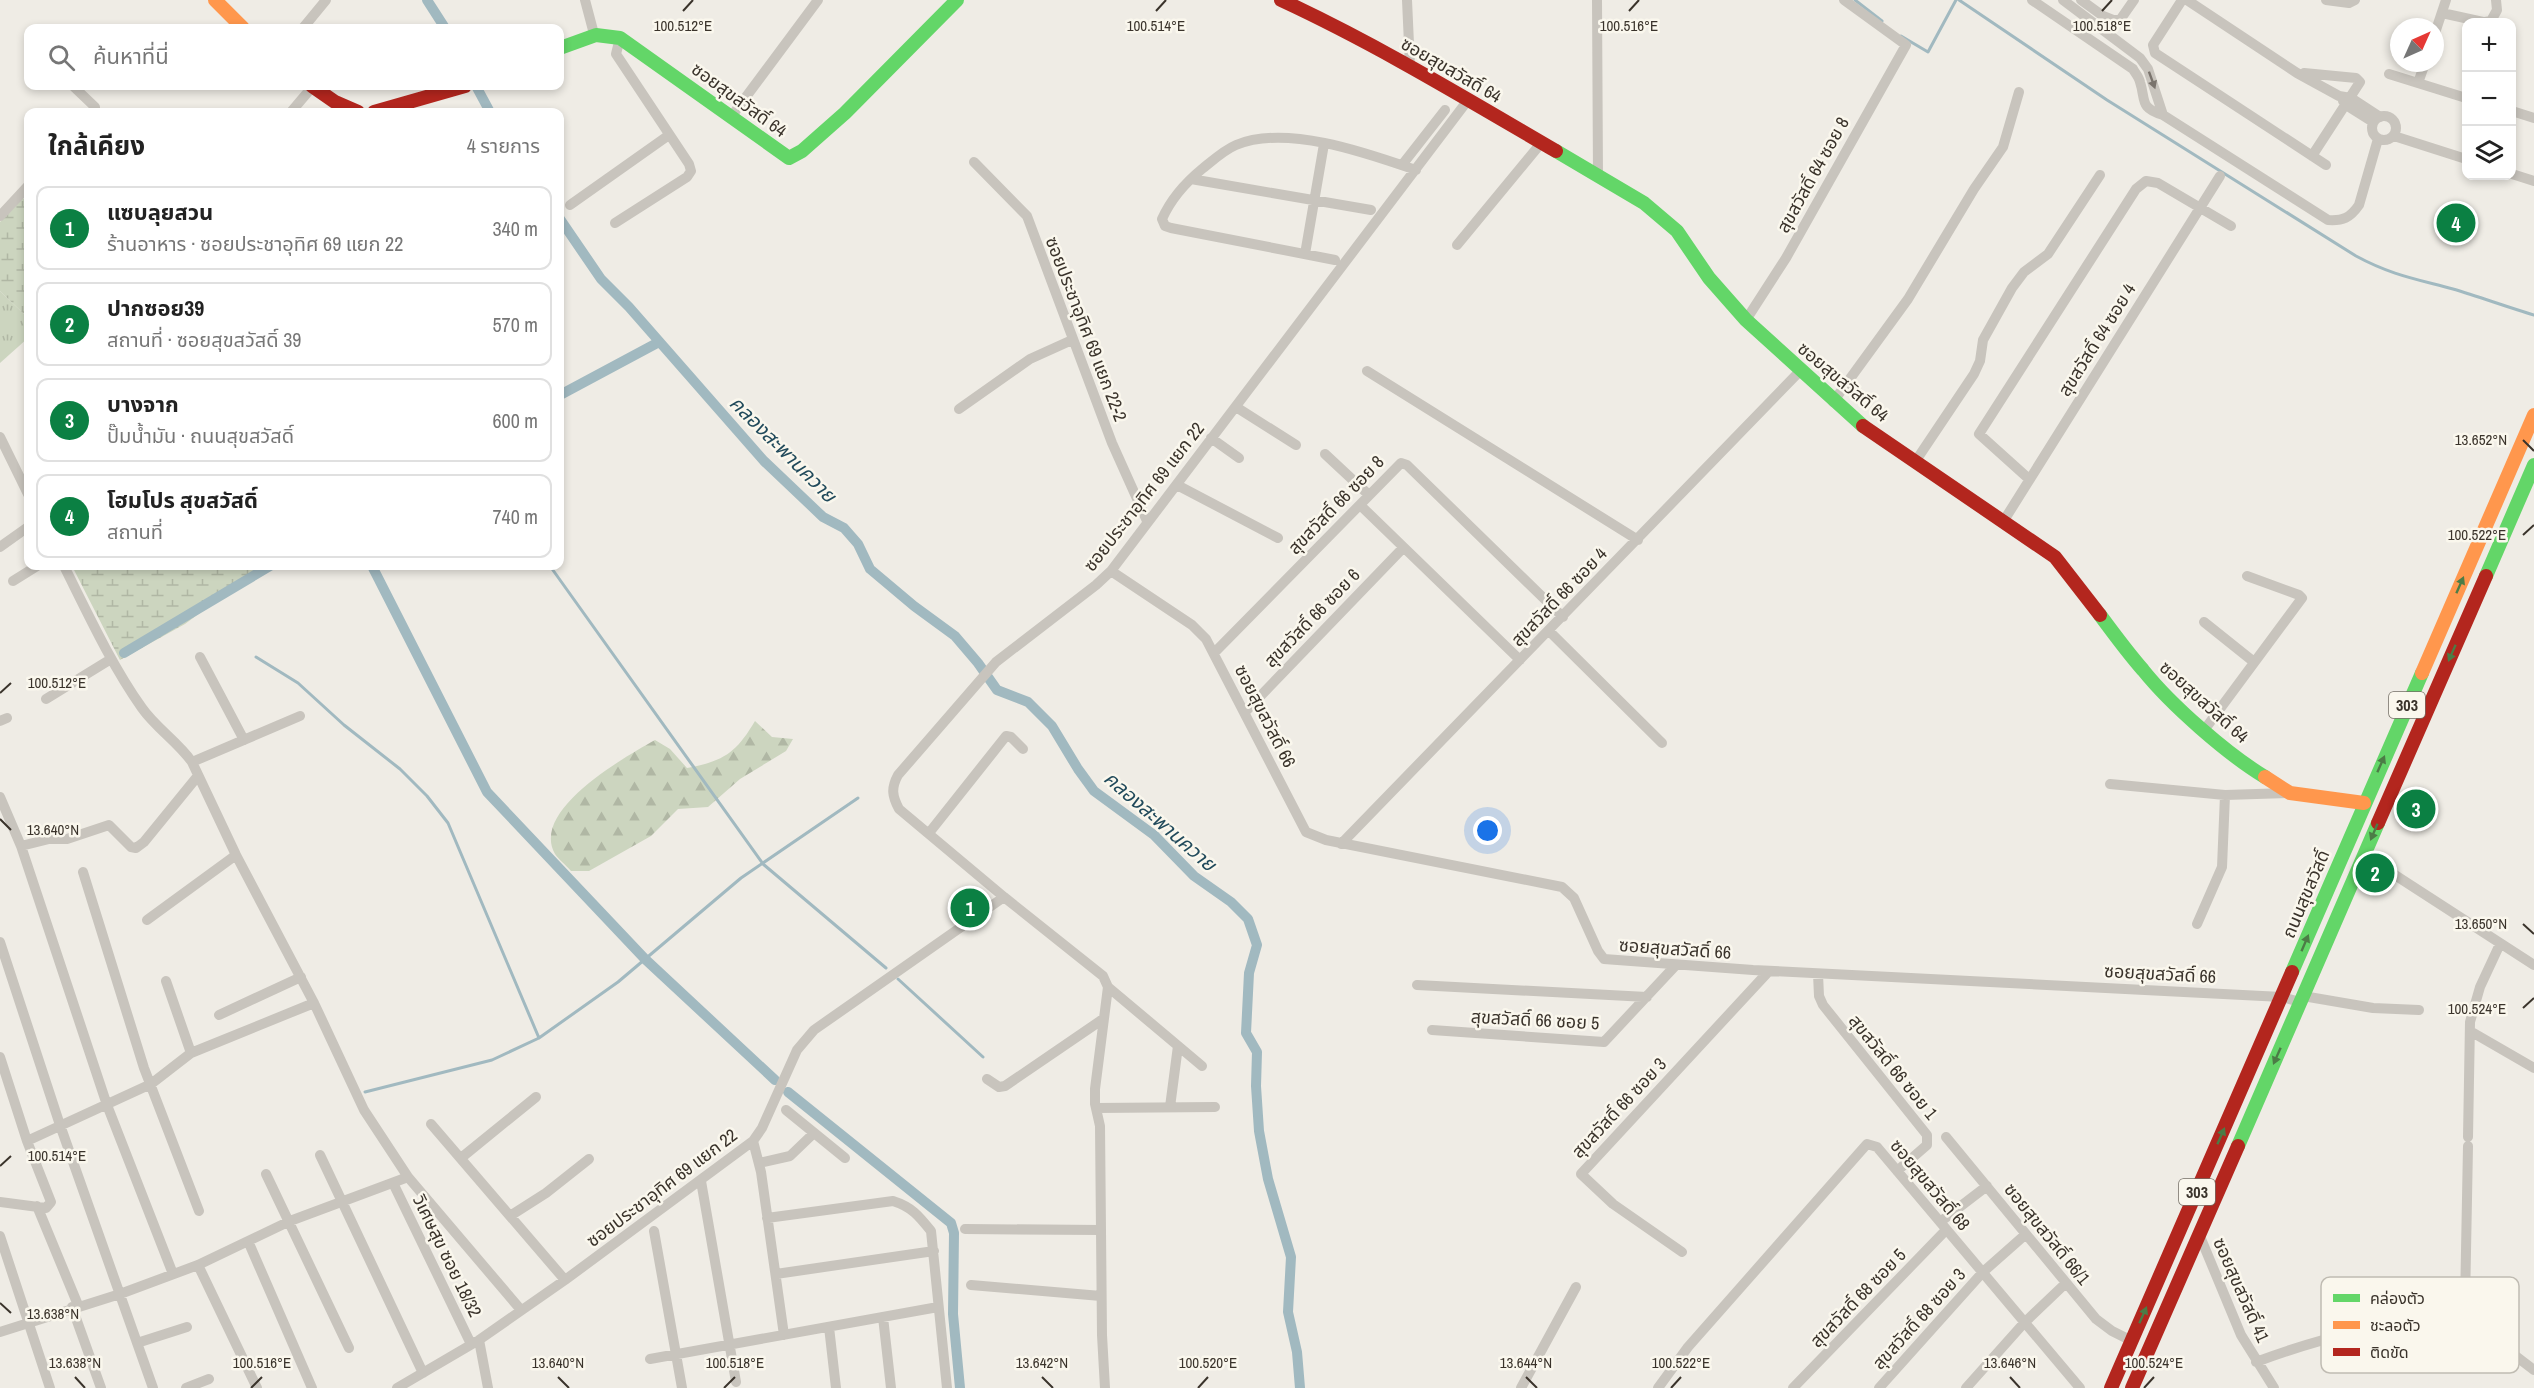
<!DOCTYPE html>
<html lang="th">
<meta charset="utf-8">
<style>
:root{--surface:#fff;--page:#f2f2f2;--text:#222;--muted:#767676;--line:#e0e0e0;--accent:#0b8043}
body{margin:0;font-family:"Archivo Narrow","Noto Sans Thai",sans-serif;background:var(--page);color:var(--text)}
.controls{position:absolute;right:18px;top:18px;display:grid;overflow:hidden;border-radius:12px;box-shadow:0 3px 9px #0003}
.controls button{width:54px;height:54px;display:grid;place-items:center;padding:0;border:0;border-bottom:2px solid var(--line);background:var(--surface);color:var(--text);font:30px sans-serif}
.compass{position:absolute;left:2390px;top:18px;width:54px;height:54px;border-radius:50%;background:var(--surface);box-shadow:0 3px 9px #0003;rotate:45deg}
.you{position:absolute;left:1488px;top:831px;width:21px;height:21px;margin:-15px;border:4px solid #fff;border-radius:50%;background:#1a73e8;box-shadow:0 0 0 9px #1a73e833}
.badge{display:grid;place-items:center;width:39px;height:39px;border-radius:50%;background:var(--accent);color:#fff;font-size:20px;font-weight:700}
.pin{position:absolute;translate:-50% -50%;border:3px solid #fff;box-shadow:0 2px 6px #0006}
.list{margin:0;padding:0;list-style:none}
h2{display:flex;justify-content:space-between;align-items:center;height:78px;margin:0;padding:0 24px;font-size:26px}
h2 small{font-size:20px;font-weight:400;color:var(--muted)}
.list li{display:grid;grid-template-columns:39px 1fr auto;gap:18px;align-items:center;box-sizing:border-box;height:84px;margin:0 12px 12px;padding:0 12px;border:2px solid var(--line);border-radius:12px}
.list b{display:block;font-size:22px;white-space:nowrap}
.list p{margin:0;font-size:20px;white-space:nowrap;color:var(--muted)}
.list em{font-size:20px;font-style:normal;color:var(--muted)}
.icon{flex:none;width:33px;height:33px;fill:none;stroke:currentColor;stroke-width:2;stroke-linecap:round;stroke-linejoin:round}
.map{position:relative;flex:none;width:2534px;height:1388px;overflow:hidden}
.search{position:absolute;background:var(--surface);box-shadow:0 3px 9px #0003;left:24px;top:24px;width:540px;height:66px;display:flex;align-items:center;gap:15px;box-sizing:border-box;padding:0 21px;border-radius:12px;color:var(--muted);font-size:22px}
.panel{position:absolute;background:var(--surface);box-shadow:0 3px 9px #0003;left:24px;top:108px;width:540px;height:462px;border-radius:12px}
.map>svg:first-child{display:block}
</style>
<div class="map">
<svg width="2534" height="1388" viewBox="0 0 2534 1388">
<defs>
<pattern id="grass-tufts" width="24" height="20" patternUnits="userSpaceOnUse" patternTransform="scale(1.5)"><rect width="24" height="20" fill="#ccd5bf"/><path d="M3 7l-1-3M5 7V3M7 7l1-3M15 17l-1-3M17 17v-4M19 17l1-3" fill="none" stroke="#b0b7a4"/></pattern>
<pattern id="forest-firs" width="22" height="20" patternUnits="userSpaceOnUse" patternTransform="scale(1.5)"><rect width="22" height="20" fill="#ccd5bf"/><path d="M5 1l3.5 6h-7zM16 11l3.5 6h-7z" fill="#b0b7a4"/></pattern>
<pattern id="wetland-marsh" width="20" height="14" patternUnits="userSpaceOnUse" patternTransform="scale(1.5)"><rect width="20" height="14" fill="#ccd5bf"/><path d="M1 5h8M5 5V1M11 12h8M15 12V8" fill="none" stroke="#b0b7a4"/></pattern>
</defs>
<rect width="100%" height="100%" fill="#efece5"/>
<path fill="url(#grass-tufts)" d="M0,291L28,318V338L0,363Z"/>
<path fill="url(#forest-firs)" d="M755,721L772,737L793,739L786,751L740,779L708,807L678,809L651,836L589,871H571C566,865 559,860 555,854C530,810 625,757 655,740L670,749L687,768C724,761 736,753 755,721Z"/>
<path fill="url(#wetland-marsh)" d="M23,198L28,203V318L0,291V222Z
M72,566H263L185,624L120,660Z"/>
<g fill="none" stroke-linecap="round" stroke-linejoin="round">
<path stroke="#a1b9c0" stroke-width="3" d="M1855,0L1882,21
M1959,0L2107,100L2356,256C2391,275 2416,279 2453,289C2480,297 2507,307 2534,315
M1901,36L1928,52L1956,0
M550,566L763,864L886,968
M256,657L298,683L344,725L400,769L427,796L448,823L539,1038
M898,979L983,1057
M365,1092L492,1060L539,1038L618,982L741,878L858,798"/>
<path stroke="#a1b9c0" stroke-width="10" d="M427,0L445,28
M476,86L490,112
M560,219L601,279L629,307L764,461L823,517L844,528L858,544L870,569L914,606L955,636L978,663L997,690L1028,702L1052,726L1078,769L1094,791L1154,835L1194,876L1231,902L1248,919L1257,945L1249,973L1246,1033L1257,1052L1256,1086L1259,1131L1268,1179L1291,1257L1288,1312L1297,1352L1300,1388
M560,395L659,342
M372,566L487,792L645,959L775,1080
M124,653L270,566
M788,1092L951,1223L954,1233L953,1314L960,1388"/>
<path stroke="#c8c4bd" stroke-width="10" d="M585,0L594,34
M1407,0L1410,66
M1597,0L1598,176
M2032,0L2133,69C2135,73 2139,77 2140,82C2146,100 2139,108 2163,115L2328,220C2343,221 2350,218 2359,205L2378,139
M2063,0L2140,58L2148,69L2163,115
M2081,0L2103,16L2113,20H2120L2134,0
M2182,0L2153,45L2155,53L2326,165
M2187,0L2297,73L2339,96L2351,98L2380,117
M2326,0L2349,3L2355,0
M2442,13L2483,22
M2485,22L2491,21L2497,10L2496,0
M303,28L326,0
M2435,33L2446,0
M2304,73L2356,78L2360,82L2312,156
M2389,74L2466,98
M2418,83L2425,63
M73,86L95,107V112
M2343,101L2346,105L2373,122
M2512,111L2534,118
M291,112L313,86
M2372 128a12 12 0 1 1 24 0a12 12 0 1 1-24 0Z
M731,117L818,0
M2394,136L2466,159
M974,162L1027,216L1112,443L1147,521
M1402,165L1445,110
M2512,174L2534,181
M1191,179L1371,210
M570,205L669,135
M0,216L28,186
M615,223L687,177L691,171L689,164L616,54L620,38
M1457,245L1542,142
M1305,254L1324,144
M1335,260L1171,228L1165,226L1162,219C1171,199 1185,183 1202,169C1212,161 1224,150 1236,145C1286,124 1367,153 1416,170
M1746,320L1786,258L1906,45L1844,0
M1367,371L1638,540
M1833,402L1908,299L1974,189L2003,147L2019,92
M1236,407L1296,445
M959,409L1030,359L1072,340
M0,437L28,494
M1211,438L1239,458
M1325,454L1369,495
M1915,462L1974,374L1980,361L1983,340L2012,288L2024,272L2048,254L2100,175
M2029,479L1979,434L2136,189L2146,181L2158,183L2231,226
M1177,485L1278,538
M1360,505L1520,660
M2003,522L2220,176
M0,547L28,527
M64,566C88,614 111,664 142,708C156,728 178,742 192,762L236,855L314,1003L364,1110L408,1177L521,1310
M1111,571L1192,625L1206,639L1306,832L1326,840L1562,887L1574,898L1598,951L1604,959L1753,970L2282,997L2300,1002
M13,581L37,566
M2204,622L2254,662
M1549,631L1662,743
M1215,652L1401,463L1407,465L1563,617
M200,657L244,740
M46,699L111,659
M1245,712L1403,548
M0,721L7,718
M2205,729L2302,598L2299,595L2247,576
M192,762L300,716
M2110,784L2225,795
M0,797L21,846L107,1105L173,1274
M929,833L1006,736L1011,737L1023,749
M1341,844L1800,371
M21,846L49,839H67L109,825L131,847L136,848L144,842L197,777
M2364,855L2534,965
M83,872L144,1068L199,1211
M1004,897L1103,976L1108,987L1095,1089V1104L1100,1126L1102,1335L1105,1388
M147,920L236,855
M2197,924L2222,867L2225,795L2290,793
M0,942L60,1125L153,1388
M1818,974L1819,996L1823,1005L1927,1135V1145L1897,1171
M166,981L191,1053
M1417,985L1647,997
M1108,987L1202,1066
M2303,996L2373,1008L2419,1010
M219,1015L301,977
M1432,1030L1604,1042L1676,965
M2470,1031L2534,1068
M0,1057L27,1141L51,1202L46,1208L0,1202
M987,1079L999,1087L1005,1086L1103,1019
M1170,1107L1178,1046
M1096,1108L1215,1107
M786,1110L845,1158
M431,1124L565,1280
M1946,1137L2096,1319L2112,1331L2132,1341
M2468,1137L2470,1022L2480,987L2500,944
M27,1141L151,1084L191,1053L314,1003
M753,1141L761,1172L784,1335
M320,1155L423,1373
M461,1158L536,1097
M759,1163L790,1156L814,1133
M266,1174L349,1348
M701,1181L736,1382
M393,1183L471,1344
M37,1206L78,1305
M510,1216L546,1193L589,1159
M767,1218L893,1201C912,1207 919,1216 931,1231L947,1388
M1940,1222L1987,1186
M965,1229L1101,1230
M654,1231L682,1388
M2199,1234L2241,1335L2274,1388
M0,1236L50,1388
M248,1241L312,1388
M1682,1252L1613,1204L1581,1174L1769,971
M198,1265L257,1388
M776,1274L934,1251
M971,1285L1101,1296
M72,1307L101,1388
M883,1317L891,1388
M829,1327L836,1388
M0,1332L120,1294L198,1265L290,1221L408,1177
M479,1340L488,1388
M137,1343L187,1327
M2500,1344L2534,1370
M650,1359L938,1307
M2256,1362C2322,1337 2389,1322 2459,1311L2465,1304L2468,1146
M186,1388L209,1379
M397,1388L479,1340L565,1280L753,1141L762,1128L797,1050L814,1030L1004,897L899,809C892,796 891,788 898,775L996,662L1096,585L1111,571L1468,100
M1521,1388L1576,1287
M1658,1388L1688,1347L1867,1144L1877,1147L2080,1388
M1793,1388L1946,1230
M1879,1388L1983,1272L2026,1234
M1966,1388L2024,1323L2066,1283"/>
<path stroke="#63d668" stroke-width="14" d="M560,48L596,35L620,38L789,158L802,151L845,113L957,0
M1556,151L1644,203L1677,231L1709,278L1746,320L1863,426
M2486,576L2534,465
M2100,615C2114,634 2128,653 2143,670C2171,705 2227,754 2265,777
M2292,972L2422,673
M2238,1146L2378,823"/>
<path stroke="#ff974d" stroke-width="14" d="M215,0L243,28
M2422,673L2534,415
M2265,777L2290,793L2364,803"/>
<path stroke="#b3261e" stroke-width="14" d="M1281,0C1376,44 1465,98 1556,151
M312,86L335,102L358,112
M374,112L465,86
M1863,426L2055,557L2100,615
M2378,823L2486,576
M2111,1388L2292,972
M2132,1388L2238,1146"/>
</g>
<defs><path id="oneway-solid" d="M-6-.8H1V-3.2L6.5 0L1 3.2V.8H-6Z" transform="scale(1.5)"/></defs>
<use fill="#7a746d" href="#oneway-solid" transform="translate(2152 80) rotate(70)"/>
<g fill="#4c7c46">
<use href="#oneway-solid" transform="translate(2460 585) rotate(-66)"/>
<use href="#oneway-solid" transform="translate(2452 653) rotate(114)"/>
<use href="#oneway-solid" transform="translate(2381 764) rotate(-66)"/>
<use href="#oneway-solid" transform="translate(2374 832) rotate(113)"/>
<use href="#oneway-solid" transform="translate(2305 943) rotate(-67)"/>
<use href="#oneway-solid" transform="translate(2277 1056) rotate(114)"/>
<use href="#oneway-solid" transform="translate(2221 1136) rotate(-66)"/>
<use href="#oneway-solid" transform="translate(2143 1315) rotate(-66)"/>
</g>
<path fill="none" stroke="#3a332b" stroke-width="2" d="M683,11L693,0M1156,11L1166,0M1629,11L1639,0M2102,11L2112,0M2523,440L2534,451M2523,535L2534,525M0,693L11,683M0,819L11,830M2523,924L2534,934M2523,1008L2534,998M0,1166L11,1156M0,1303L11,1313M75,1377L85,1388M558,1377L569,1388M1042,1377L1053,1388M1526,1377L1537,1388M2010,1377L2020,1388M251,1388L262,1377M724,1388L735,1377M1198,1388L1208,1377M1671,1388L1681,1377M2144,1388L2154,1377"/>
<g text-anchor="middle" stroke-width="5" stroke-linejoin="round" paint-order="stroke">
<g fill="#faf7ed" stroke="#746e65" stroke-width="1.5">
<rect x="2389" y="692" width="36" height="26" rx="4.5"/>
<rect x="2179" y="1179" width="36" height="26" rx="4.5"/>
</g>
<g font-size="16" font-weight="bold" fill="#3a332b">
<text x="2407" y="711">303</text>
<text x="2197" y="1198">303</text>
</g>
<g font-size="18" fill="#3a332b" stroke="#faf7ed">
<text transform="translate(1451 70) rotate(30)" y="6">ซอยสุขสวัสดิ์ 64</text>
<text transform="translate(739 100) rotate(36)" y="6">ซอยสุขสวัสดิ์ 64</text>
<text transform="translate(1813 175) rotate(-61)" y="6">สุขสวัสดิ์ 64 ซอย 8</text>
<text transform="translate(1086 329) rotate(69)" y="6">ซอยประชาอุทิศ 69 แยก 22-2</text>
<text transform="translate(2097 340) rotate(-58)" y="6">สุขสวัสดิ์ 64 ซอย 4</text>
<text transform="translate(1843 382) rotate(40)" y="6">ซอยสุขสวัสดิ์ 64</text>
<text transform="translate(1144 497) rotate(-52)" y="6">ซอยประชาอุทิศ 69 แยก 22</text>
<text transform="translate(1336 505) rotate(-46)" y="6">สุขสวัสดิ์ 66 ซอย 8</text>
<text transform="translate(1559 597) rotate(-46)" y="6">สุขสวัสดิ์ 66 ซอย 4</text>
<text transform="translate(1312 618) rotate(-46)" y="6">สุขสวัสดิ์ 66 ซอย 6</text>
<text transform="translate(2204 702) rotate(42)" y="6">ซอยสุขสวัสดิ์ 64</text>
<text transform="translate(1265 716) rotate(63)" y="6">ซอยสุขสวัสดิ์ 66</text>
<text transform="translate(2306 894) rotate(-67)" y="6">ถนนสุขสวัสดิ์</text>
<text transform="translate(1675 949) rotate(4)" y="6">ซอยสุขสวัสดิ์ 66</text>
<text transform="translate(2160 974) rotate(3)" y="6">ซอยสุขสวัสดิ์ 66</text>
<text transform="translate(1535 1020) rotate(3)" y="6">สุขสวัสดิ์ 66 ซอย 5</text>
<text transform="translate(1893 1067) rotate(51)" y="6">สุขสวัสดิ์ 66 ซอย 1</text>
<text transform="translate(1619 1108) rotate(-47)" y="6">สุขสวัสดิ์ 66 ซอย 3</text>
<text transform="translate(1930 1185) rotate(50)" y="6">ซอยสุขสวัสดิ์ 68</text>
<text transform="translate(662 1188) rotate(-37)" y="6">ซอยประชาอุทิศ 69 แยก 22</text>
<text transform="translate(2047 1234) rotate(51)" y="6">ซอยสุขสวัสดิ์ 66/1</text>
<text transform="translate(447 1256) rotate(64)" y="6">วิเศษสุข ซอย 18/32</text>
<text transform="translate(2241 1290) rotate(66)" y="6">ซอยสุขสวัสดิ์ 41</text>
<text transform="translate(1858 1298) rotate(-46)" y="6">สุขสวัสดิ์ 68 ซอย 5</text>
<text transform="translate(1919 1319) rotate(-48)" y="6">สุขสวัสดิ์ 68 ซอย 3</text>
</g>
<g font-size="20" font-style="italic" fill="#214a5b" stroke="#faf7ed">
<text transform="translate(783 449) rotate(45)" y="7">คลองสะพานควาย</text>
<text transform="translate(1160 821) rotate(41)" y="7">คลองสะพานควาย</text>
</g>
</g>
<rect x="2321" y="1277" width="198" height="96" rx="9" fill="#faf7ed" stroke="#c0bcb3" stroke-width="1.5"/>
<rect x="2333" y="1294" width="27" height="8" fill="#63d668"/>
<rect x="2333" y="1321" width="27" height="8" fill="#ff974d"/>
<rect x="2333" y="1348" width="27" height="8" fill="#b3261e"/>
<g font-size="16" fill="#3a332b">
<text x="2370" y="1304">คล่องตัว</text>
<text x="2370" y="1331">ชะลอตัว</text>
<text x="2370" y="1358">ติดขัด</text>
</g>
<g font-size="15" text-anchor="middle" fill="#3a332b" stroke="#faf7ed" stroke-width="5" stroke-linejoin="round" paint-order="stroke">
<text x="683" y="31">100.512°E</text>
<text x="1156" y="31">100.514°E</text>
<text x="1629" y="31">100.516°E</text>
<text x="2102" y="31">100.518°E</text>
<text x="2481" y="445">13.652°N</text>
<text x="2477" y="540">100.522°E</text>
<text x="57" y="688">100.512°E</text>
<text x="53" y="835">13.640°N</text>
<text x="2481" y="929">13.650°N</text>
<text x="2477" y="1014">100.524°E</text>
<text x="57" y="1161">100.514°E</text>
<text x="53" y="1319">13.638°N</text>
<text x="262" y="1368">100.516°E</text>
<text x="75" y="1368">13.638°N</text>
<text x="558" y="1368">13.640°N</text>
<text x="735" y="1368">100.518°E</text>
<text x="1042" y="1368">13.642°N</text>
<text x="1208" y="1368">100.520°E</text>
<text x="1526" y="1368">13.644°N</text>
<text x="1681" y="1368">100.522°E</text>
<text x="2010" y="1368">13.646°N</text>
<text x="2154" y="1368">100.524°E</text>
</g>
</svg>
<div class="controls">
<button>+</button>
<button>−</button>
<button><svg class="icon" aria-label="layers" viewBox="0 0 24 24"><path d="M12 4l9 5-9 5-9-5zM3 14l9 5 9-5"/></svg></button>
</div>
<svg class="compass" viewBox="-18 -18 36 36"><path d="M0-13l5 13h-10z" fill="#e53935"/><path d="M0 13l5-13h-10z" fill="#767676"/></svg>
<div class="you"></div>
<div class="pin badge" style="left:970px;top:908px">1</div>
<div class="pin badge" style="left:2375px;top:873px">2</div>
<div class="pin badge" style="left:2416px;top:809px">3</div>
<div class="pin badge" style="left:2456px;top:223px">4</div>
<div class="search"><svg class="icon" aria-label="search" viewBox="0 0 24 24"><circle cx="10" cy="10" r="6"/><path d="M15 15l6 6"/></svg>ค้นหาที่นี่</div>
<section class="panel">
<h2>ใกล้เคียง<small>4 รายการ</small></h2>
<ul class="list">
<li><span class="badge">1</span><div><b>แซบลุยสวน</b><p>ร้านอาหาร · ซอยประชาอุทิศ 69 แยก 22</p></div><em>340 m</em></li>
<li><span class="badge">2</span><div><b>ปากซอย39</b><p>สถานที่ · ซอยสุขสวัสดิ์ 39</p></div><em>570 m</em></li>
<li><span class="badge">3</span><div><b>บางจาก</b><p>ปั๊มน้ำมัน · ถนนสุขสวัสดิ์</p></div><em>600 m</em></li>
<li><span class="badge">4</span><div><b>โฮมโปร สุขสวัสดิ์</b><p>สถานที่</p></div><em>740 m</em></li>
</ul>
</section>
</div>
